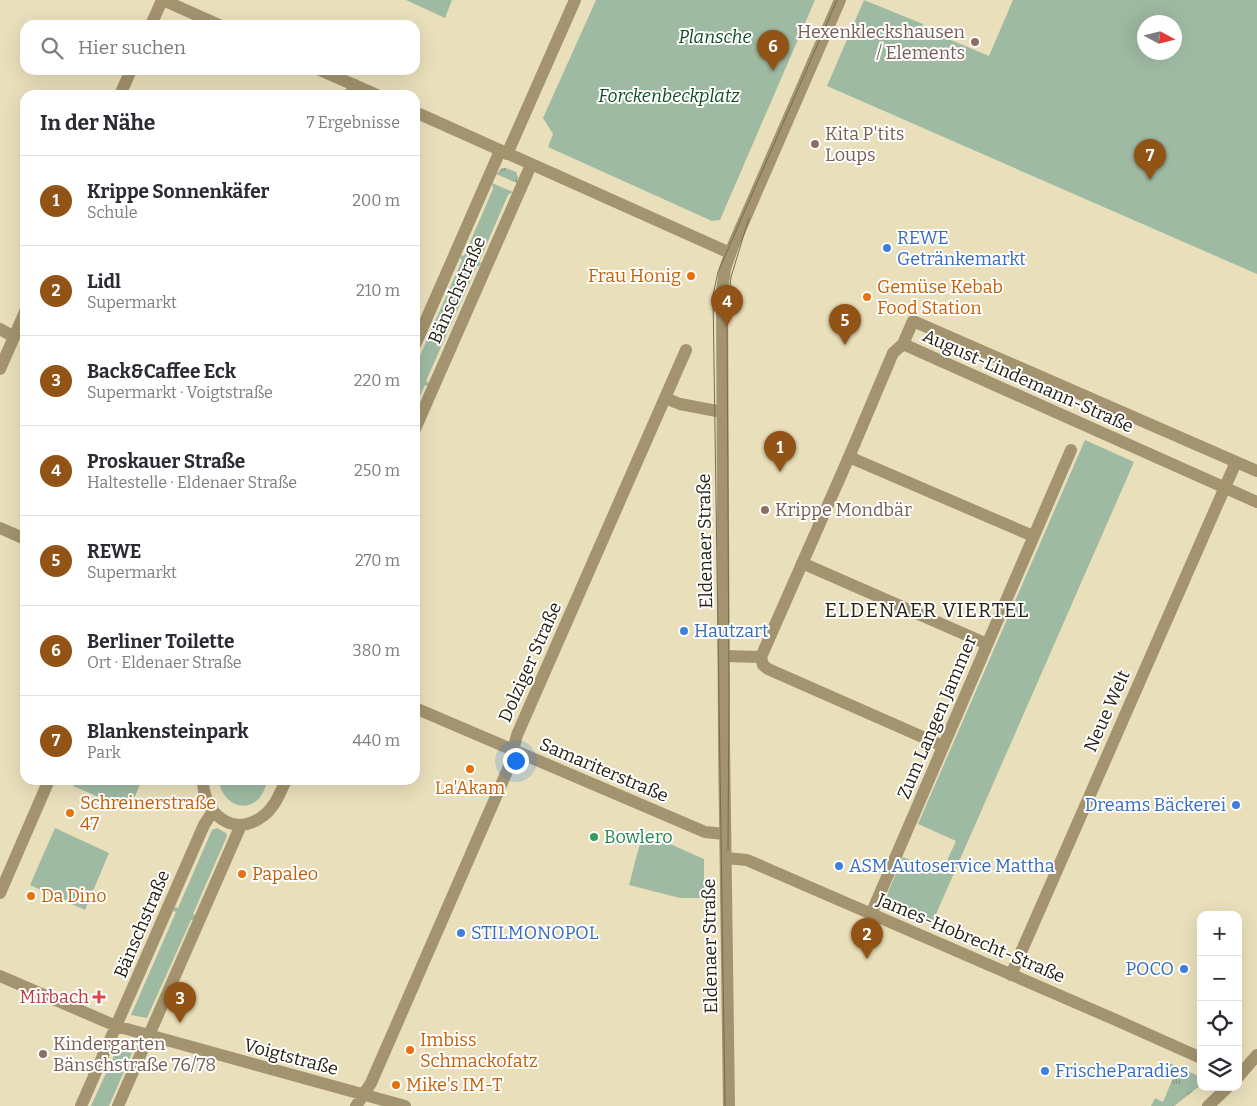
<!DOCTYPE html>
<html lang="de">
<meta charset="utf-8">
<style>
:root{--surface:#fff;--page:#f2f2f3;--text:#2b2b33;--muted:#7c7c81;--line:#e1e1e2;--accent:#915416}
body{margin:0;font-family:Bitter,serif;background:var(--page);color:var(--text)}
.controls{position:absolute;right:15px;bottom:15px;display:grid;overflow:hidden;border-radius:10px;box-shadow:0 5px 20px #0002}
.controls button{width:45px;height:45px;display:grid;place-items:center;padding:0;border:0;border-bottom:1px solid var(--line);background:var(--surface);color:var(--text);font:25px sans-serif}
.compass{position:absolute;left:1137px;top:15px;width:45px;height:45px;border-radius:50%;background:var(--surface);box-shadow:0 5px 20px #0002;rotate:97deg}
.you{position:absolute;left:515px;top:760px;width:18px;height:18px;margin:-12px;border:4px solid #fff;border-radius:50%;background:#1a73e8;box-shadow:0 0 0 8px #1a73e833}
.badge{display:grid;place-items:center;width:32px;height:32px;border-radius:50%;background:var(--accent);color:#fff;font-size:16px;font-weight:700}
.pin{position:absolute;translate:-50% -41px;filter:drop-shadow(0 1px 2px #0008)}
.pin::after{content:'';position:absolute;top:26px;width:18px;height:15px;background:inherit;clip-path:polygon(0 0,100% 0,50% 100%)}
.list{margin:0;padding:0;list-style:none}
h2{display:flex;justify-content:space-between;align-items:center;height:65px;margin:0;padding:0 20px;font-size:21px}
h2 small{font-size:16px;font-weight:400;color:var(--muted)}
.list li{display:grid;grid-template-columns:32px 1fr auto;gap:15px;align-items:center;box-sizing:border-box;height:90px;padding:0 20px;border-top:1px solid var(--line)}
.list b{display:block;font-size:19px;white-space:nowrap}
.list p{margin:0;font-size:16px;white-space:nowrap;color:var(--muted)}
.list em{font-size:16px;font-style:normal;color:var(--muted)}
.icon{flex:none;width:28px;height:28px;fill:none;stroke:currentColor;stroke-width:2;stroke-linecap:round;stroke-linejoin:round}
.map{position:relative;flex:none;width:1257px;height:1106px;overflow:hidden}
.search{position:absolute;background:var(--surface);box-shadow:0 5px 20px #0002;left:20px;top:20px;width:400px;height:55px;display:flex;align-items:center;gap:12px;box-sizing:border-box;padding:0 18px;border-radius:15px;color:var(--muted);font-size:19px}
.panel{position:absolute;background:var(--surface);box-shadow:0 5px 20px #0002;left:20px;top:90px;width:400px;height:695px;border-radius:15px}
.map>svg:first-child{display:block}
</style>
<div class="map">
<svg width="1257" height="1106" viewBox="0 0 1257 1106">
<defs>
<pattern id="grass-tufts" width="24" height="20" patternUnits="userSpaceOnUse" patternTransform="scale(1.25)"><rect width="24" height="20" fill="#9fbaa2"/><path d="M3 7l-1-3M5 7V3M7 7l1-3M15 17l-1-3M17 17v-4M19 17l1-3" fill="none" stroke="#819783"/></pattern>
</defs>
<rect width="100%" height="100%" fill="#e9dfbb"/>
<path fill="url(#grass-tufts)" d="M502,168H506L516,172L518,177L517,183L496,174Z
M1167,1062L1201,1077V1085L1174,1106H1151L1155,1098L1163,1102L1176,1071L1165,1066Z"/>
<path fill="#9fbaa2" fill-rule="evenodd" d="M406,0H452L445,18Z
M596,0H815L720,220L712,221L548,147L553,134L543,118Z
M864,0L923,24L922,28L989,56L1013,0H1257V274L827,86ZM1144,22H1174V52H1144Z
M492,183L513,192L508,195L479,262L481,263L480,266H477L426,381L429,383L428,386L425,385L415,407V367L462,260L460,258L461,255L464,256L493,189Z
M1085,440L1134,462L933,921L885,899L903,857L941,874L956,841L918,824Z
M76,780H142L129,810L73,786Z
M219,780H268C265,787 263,796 256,801C240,814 220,798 219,780Z
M55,828L109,853L85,910L30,885Z
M217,828L226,833L227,836L193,914L196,916L193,920H191L147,1018L131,1015L176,912L173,911L175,907L178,908L212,830Z
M643,832L704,859V898H680L629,885Z
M117,1049L132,1053L109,1106H91Z"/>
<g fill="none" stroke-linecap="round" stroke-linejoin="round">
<path stroke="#a3936e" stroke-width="12" d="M151,25L162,0
M120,95L131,70
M350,95L355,85
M507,154L575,0
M0,329L14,337
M903,344L1257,502
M415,345L500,151
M0,369L25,312
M665,398L680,404L722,412
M415,429L531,165
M849,457L1033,536
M0,528L25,539
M802,563L987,644
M724,656L761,657
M415,708L705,832L725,834
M943,746L768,669L763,665L761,657L849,457L893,353L903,344L913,321L1257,471
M203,780C203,813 233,839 263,816C275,807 280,793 286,780
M726,858L747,860L1116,1020L1201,1058
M0,893L49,780
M871,914L1071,450
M1011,975L1236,462
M0,976L116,1026L405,1106
M1238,1077L1257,1055
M81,1106L204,825L213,811
M118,1106L241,825
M356,1106L371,1083L508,769L517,735L686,350
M1208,1106L1228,1087"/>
<path stroke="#a3936e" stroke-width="12" d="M163,0L219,25
M320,70L377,95
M415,112L730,253
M729,1106L724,743L722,291L725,269L733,246L840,0"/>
<path stroke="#736d56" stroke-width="1" d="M728,850L729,694L727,317L731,277L749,218
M725,1106L713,295L718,272L837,0"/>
</g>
<g fill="#8d6e63" stroke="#fff" stroke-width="2">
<circle cx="975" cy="42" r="5"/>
<circle cx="815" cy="144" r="5"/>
<circle cx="765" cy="510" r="5"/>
<circle cx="43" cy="1054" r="5"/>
</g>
<g fill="#3f7fe0" stroke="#fff" stroke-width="2">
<circle cx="887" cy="248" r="5"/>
<circle cx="684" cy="631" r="5"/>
<circle cx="1236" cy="805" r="5"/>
<circle cx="839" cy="866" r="5"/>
<circle cx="461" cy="933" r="5"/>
<circle cx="1184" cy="969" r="5"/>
<circle cx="1045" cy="1071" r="5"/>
</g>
<g fill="#e8710a" stroke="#fff" stroke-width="2">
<circle cx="691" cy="276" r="5"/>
<circle cx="867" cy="297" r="5"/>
<circle cx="470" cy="769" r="5"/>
<circle cx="70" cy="813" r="5"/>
<circle cx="242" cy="874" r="5"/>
<circle cx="31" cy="896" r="5"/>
<circle cx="410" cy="1050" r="5"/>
<circle cx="396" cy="1085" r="5"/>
</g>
<circle fill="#2e9e5b" stroke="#fff" stroke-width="2" cx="594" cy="837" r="5"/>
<path fill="#e0444e" stroke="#fff" stroke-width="2" d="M96.5 989.5h5v5h5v5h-5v5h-5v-5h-5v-5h5z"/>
<g text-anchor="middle" stroke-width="4" stroke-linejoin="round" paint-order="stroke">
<g font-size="18" fill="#785e54" stroke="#fff" text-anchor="start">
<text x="965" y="38" text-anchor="end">Hexenkleckshausen<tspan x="965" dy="21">/ Elements</tspan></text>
<text x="825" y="140">Kita P'tits<tspan x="825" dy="21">Loups</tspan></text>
<text x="775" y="516">Krippe Mondbär</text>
<text x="53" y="1050">Kindergarten<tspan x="53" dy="21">Bänschstraße 76/78</tspan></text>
</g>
<g font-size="18" font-style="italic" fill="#0f4a21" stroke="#fff">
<text x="715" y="43">Plansche</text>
<text x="669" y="102">Forckenbeckplatz</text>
</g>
<g font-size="18" fill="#366cbe" stroke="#fff" text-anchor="start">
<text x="897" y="244">REWE<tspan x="897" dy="21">Getränkemarkt</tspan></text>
<text x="694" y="637">Hautzart</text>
<text x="1226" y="811" text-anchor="end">Dreams Bäckerei</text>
<text x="849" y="872">ASM Autoservice Mattha</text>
<text x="471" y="939">STILMONOPOL</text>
<text x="1174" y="975" text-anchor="end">POCO</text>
<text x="1055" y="1077">FrischeParadies</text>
</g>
<g font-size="18" fill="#c56008" stroke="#fff" text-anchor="start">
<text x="681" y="282" text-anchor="end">Frau Honig</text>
<text x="877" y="293">Gemüse Kebab<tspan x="877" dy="21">Food Station</tspan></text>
<text x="470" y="794" text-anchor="middle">La'Akam</text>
<text x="80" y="809">Schreinerstraße<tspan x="80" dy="21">47</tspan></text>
<text x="252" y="880">Papaleo</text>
<text x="41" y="902">Da Dino</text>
<text x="420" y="1046">Imbiss<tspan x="420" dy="21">Schmackofatz</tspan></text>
<text x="406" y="1091">Mike's IM-T</text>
</g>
<g font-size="18" fill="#252113" stroke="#fff">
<text transform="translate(457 290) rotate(-66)" y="6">Bänschstraße</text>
<text transform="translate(1028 381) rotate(24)" y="6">August-Lindemann-Straße</text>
<text transform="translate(705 541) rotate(-91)" y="6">Eldenaer Straße</text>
<text transform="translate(530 662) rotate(-66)" y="6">Dolziger Straße</text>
<text transform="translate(1107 711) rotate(-66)" y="6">Neue Welt</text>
<text transform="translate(937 717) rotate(-67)" y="6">Zum Langen Jammer</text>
<text transform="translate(604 770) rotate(23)" y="6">Samariterstraße</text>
<text transform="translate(142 924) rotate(-67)" y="6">Bänschstraße</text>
<text transform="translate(971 938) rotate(23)" y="6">James-Hobrecht-Straße</text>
<text transform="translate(710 946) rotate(-91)" y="6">Eldenaer Straße</text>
<text transform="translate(291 1057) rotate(15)" y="6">Voigtstraße</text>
</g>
<g font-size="18" fill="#27864d" stroke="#fff" text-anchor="start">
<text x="604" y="843">Bowlero</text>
</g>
<g font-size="18" fill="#be3a42" stroke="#fff" text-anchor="end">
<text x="89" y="1003">Mirbach</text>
</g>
<g font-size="20" letter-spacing="1" fill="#252113" stroke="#fff">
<text x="927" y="617">ELDENAER VIERTEL</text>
</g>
</g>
</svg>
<div class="controls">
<button>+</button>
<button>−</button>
<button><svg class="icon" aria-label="locate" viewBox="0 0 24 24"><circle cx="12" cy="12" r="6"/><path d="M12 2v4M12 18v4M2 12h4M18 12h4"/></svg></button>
<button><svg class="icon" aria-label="layers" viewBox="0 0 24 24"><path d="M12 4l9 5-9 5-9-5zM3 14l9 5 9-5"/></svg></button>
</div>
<svg class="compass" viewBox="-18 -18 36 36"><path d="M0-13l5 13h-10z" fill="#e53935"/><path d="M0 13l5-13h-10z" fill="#7c7c81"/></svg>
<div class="you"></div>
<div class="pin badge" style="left:780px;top:472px">1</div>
<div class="pin badge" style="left:867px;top:959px">2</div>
<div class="pin badge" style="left:180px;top:1023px">3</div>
<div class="pin badge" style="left:727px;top:326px">4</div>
<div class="pin badge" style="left:845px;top:345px">5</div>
<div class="pin badge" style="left:773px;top:71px">6</div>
<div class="pin badge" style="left:1150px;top:180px">7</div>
<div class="search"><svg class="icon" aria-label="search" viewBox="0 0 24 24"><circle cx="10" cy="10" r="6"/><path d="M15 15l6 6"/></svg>Hier suchen</div>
<section class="panel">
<h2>In der Nähe<small>7 Ergebnisse</small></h2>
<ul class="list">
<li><span class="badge">1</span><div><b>Krippe Sonnenkäfer</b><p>Schule</p></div><em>200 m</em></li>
<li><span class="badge">2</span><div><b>Lidl</b><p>Supermarkt</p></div><em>210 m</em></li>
<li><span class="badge">3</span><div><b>Back&amp;Caffee Eck</b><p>Supermarkt · Voigtstraße</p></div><em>220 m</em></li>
<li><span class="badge">4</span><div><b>Proskauer Straße</b><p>Haltestelle · Eldenaer Straße</p></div><em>250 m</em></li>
<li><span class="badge">5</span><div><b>REWE</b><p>Supermarkt</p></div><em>270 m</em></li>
<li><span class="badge">6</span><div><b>Berliner Toilette</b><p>Ort · Eldenaer Straße</p></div><em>380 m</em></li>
<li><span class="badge">7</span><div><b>Blankensteinpark</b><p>Park</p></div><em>440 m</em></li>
</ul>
</section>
</div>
